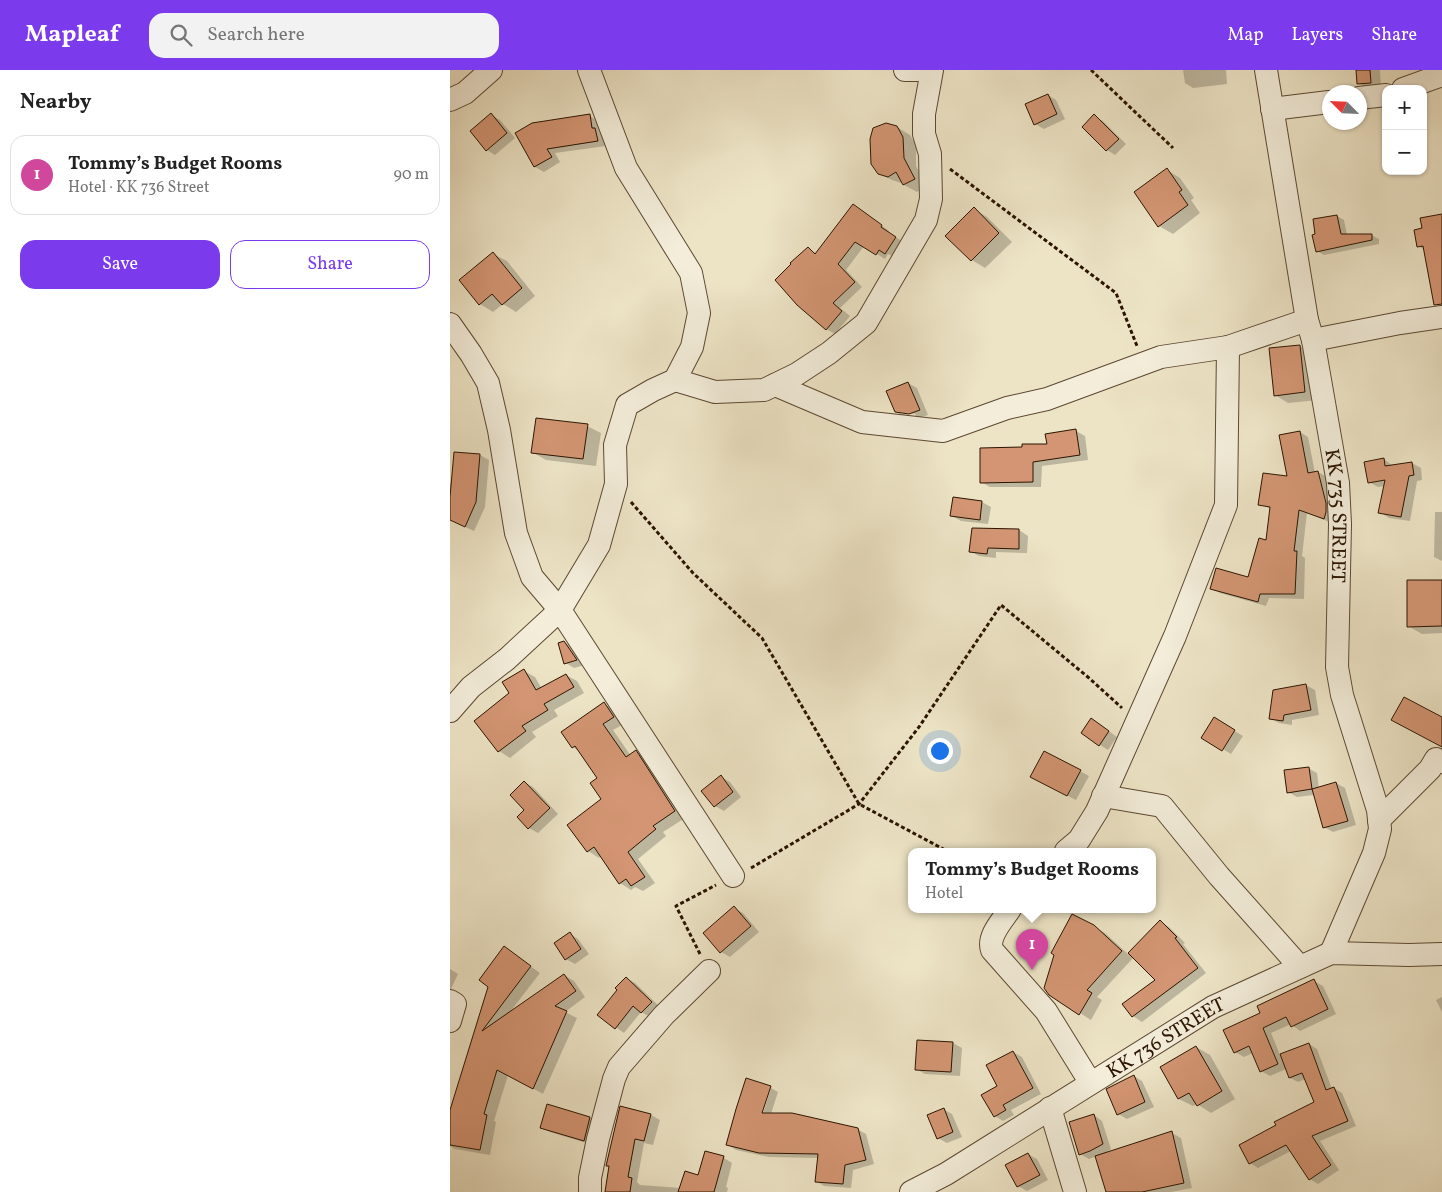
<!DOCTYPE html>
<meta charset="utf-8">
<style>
:root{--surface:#fff;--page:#f2f2f2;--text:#222;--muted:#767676;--line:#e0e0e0;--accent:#7c3aed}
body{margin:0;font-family:Vollkorn,serif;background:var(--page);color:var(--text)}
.controls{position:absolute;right:15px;top:15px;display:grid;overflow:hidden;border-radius:10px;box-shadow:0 1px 4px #0004}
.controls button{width:45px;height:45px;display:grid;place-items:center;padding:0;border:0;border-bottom:1px solid var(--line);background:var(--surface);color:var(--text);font:25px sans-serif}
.compass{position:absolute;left:872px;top:15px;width:45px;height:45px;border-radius:50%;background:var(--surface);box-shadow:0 1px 4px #0004;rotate:294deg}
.you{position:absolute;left:489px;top:680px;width:18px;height:18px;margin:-12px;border:4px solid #fff;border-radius:50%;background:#1a73e8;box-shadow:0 0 0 8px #1a73e833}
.badge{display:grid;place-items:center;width:32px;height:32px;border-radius:50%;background:var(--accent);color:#fff;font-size:16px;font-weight:700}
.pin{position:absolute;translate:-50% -41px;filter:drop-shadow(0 1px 2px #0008)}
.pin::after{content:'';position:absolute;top:26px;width:18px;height:15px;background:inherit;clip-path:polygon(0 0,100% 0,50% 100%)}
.popup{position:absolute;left:458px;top:778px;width:248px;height:65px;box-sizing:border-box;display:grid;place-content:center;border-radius:10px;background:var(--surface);filter:drop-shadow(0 1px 4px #0005);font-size:16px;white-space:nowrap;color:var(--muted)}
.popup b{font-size:19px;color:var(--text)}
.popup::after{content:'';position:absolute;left:50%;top:100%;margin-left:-10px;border:10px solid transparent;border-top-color:var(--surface)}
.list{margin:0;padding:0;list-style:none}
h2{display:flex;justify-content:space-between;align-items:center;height:65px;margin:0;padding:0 20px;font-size:21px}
h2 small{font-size:16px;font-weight:400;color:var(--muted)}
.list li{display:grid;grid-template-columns:32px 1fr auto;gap:15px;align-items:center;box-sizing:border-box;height:80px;margin:0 10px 10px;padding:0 10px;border:1px solid var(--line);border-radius:15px}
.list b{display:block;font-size:19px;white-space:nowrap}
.list p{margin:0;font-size:16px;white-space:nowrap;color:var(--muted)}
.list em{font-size:16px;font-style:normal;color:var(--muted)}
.actions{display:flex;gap:10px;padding:15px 20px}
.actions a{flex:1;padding:11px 0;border:1px solid var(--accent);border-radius:15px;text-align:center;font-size:18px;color:var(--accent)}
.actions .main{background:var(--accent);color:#fff}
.icon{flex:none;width:28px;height:28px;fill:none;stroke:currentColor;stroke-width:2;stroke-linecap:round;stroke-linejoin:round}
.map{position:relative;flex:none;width:992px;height:1122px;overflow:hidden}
header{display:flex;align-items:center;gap:30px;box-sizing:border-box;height:70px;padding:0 25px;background:var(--accent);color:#fff}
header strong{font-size:24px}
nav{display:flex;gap:28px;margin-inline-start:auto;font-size:18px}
.search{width:350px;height:45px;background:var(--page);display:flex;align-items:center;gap:12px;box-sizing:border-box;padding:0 18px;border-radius:15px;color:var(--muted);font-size:19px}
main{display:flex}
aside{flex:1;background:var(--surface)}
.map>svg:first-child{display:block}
</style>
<header>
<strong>Mapleaf</strong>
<div class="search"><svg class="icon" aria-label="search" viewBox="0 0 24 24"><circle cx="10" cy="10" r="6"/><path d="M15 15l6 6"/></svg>Search here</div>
<nav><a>Map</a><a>Layers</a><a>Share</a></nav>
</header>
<main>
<aside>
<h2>Nearby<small></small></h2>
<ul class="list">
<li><span class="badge" style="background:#d1479c">1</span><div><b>Tommy’s Budget Rooms</b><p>Hotel · KK 736 Street</p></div><em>90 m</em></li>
</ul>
<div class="actions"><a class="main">Save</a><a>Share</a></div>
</aside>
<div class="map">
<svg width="992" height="1122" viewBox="0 0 992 1122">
<rect width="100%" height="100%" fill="#ede4c6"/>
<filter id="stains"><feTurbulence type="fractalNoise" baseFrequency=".004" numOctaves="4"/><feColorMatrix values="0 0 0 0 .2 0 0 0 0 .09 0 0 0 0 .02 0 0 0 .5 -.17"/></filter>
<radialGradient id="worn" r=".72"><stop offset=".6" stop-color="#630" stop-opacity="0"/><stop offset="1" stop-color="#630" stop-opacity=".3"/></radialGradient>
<path fill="#0003" fill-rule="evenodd" d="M733,0H776L777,14L743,18L735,13Z
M907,0H930L931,18L918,19L908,13Z
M598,25L606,30L615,49L594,59L585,54Z
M41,45L50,50L65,68L45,85L37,80Z
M140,46L148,51L150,62L154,64L156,76L105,83L110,92L94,102L85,97L66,64Z
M644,46L653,51L676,74L665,85L657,80L633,57Z
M447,57L460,65L466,75V96L477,116L467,122L454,115L453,112L451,113L442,110L428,103Z
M717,100L730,108L744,128L741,130L750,143L723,164L709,156Z
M524,139L537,147L562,172L535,198L522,190Z
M412,141L439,161L438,163L454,172L444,187L438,184L435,189L414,176L396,200L412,217L390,238L400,246L385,264L376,259L358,179L366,183Z
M992,145V237L985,233L975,180L968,176Z
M887,146L894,150L897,165H921L929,169V174L874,185L867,181Z
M43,184L57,191L85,226L66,242L53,234L43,242L30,234Z
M850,276L863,284L868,330L838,333L825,325Z
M458,313L467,318L478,345L469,348L455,347L446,342ZM451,342L466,344L465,346L451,344Z
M137,356L151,363L146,396L96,390L82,382Z
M626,361L635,366L638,390L592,396L591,417H540L531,412L574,379L598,376Z
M850,362L858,367L865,403L868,402L877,407L882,453L857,443L852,486L855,488L854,529L819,528L816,536L770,523L761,518L799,508L817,472L821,439L810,434L839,408Z
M5,383L30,385L39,390L35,437L24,461L0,450V413L2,414Z
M934,389L943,396L962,393L971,398L972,410L967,411L960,451L939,448L930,442L935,416L928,417L919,412Z
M504,429L532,432L541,437L538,454L511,451L502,446Z
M985,442H992V491L984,487Z
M569,460L578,466L577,483L546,482V488L529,486L520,481Z
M992,511V563L972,564L958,556Z
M114,572L123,577L135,595L124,598L116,593Z
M74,601L85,607L92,619L116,605L127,611L134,623L104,640L108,646L82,662L86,667L60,688L49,681L60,623Z
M856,615L865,620L869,645L842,650V655L829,653L820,648Z
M154,634L165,640L174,654L163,660L181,686L186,682L197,688L235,748L213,762L216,766L188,789L205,813L193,821L185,817L181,820L170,813L151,786L149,788L138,781L153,729L148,708L130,682L123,677Z
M642,649L667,667L658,680L650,675Z
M764,649L793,666L781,684L753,667Z
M858,698L867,703L869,719L886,713L895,718L906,755L883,762L874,757L864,725L847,727L838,722Z
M630,701L639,706L626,730L590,712Z
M271,707L280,712L291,727L274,741L265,736Z
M74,712L83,717L108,744L88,763L79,758L69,747L76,740Z
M284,838L293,843L309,862L280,887L271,882Z
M710,852L719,857L735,873L733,874L756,903L692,952L683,946L674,934L707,910L684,887L647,927L652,930L641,950L600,924L643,856L655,863L678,884Z
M120,864L128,869L139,884L125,894L116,889L105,874Z
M55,878L90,903L60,942L114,905L124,911L135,927L115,942L127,948L93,1024L58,1005L44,1051L46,1052L40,1085L5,1079L0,1076V1044Z
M0,899L8,904L0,921Z
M176,908L185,913L210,937L200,947L191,942L174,963L149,945Z
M864,911L873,916L886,944L850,961L841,954L821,963L830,985L859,974L867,979L882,1019L884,1018L892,1023L906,1056L870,1071L889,1100L868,1114L860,1109L841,1081L808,1098L800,1093L866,1032L856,1009L848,1012L840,1008L836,999L820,1006L811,1001L803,983L794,987L785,982L811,943Z
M992,927V942L986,930Z
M503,973L512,978L510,1006L475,1004L466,999Z
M746,977L760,985L785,1029L761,1043L747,1034L743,1036L729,1029L711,998Z
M563,982L572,987L591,1024L561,1040L564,1045L553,1051L545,1046L549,1016Z
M684,1006L692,1011L704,1037L677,1049L668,1044Z
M321,1018L328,1022L321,1044L407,1059L416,1064L424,1094L403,1100L401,1118L374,1116L366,1111L368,1088L319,1087L286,1080L278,1075L308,1048L311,1049Z
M98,1036L140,1048L149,1053L143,1075L100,1062L91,1057Z
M171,1037L201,1045L210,1050L203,1075L194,1073L187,1112L190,1115L231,1118L249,1107L256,1083L274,1088L282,1093L276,1117L278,1118L277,1122H157L161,1097L157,1095Z
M493,1039L502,1044L512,1067L497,1073L488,1068Z
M644,1045L652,1051L661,1079L654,1084L722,1063L731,1068L742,1118L721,1122H657L647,1086L639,1089L630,1084Z
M578,1084L587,1089L598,1110L577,1121L568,1116Z"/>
<path fill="#d39573" stroke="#2b1400" d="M906,0H920L921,13L907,14Z
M598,24L607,44L584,55L575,34Z
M41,43L57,63L36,81L20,61Z
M140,44L142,58H145L148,71L97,79L102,87L84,97L65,63L82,53Z
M644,44L669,69L656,81L632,57Z
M436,53L447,56L453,67L454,88L465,109L453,115L446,102L438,107L428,104L421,94L420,69L423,58Z
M717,98L732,120L729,122L738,135L708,157L684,122Z
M403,134L432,155L431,157L446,167L435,184L429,180L426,185L405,172L388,194L405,212L383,233L392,241L376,260L347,235L325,210L341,194L340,193L358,177L365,184Z
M524,137L549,163L521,191L495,166Z
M992,144V234L984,235L973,176L967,177L964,160L972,158L970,148Z
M887,145L891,164H922V170L866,182L862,165L865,164L863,149Z
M43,182L72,218L52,235L42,224L29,235L9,210Z
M850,275L855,322L824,326L819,278Z
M458,312L470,340L459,344L445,342L436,321Z
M86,348L138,354L133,389L81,383Z
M626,359L630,385L583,392V412L530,413V378L572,377V374H597L595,364Z
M850,361L858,403L868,401L876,433V442L874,449L849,440L844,481H847L845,524H810L808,532L760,519L766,498L798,507L809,468L816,470L820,437L808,435L813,403L837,406L829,365Z
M4,382L30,384L26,432L15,457L0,450V427Z
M934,388L935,396L962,392L964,405L959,406L951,447L928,443L935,410L918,413L914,392Z
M503,427L532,431L530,450L500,446Z
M522,458L569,459V479L538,478L537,484L519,482Z
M957,510H992V556L957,557Z
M114,571L127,590L114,594L108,573Z
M74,599L86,620L116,604L124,617L94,634L98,640L72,656L76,661L48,682L24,651L59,623L52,612Z
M856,614L861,640L834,645L833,651L819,649L823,620Z
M954,627L992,647V677L941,650Z
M154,632L164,647L153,654L176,687L186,680L225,741L203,756L206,759L178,782L195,807L181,816L176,809L169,814L144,777L137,782L117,755L151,729L140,713L147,708L125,676L122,678L111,662Z
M764,647L785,660L772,681L751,668Z
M641,648L659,661L649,676L631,663Z
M594,681L631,700L617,726L580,707Z
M859,697L862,719L837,723L834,700Z
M271,705L283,722L264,737L251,721Z
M74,711L100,738L78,759L67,747L74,740L60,725Z
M886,712L898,751L873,758L862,719Z
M284,836L301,856L270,883L253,863Z
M622,844L644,855L672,881L637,920L642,923L629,945L599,925L594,918L604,885L601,883Z
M710,850L727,867L725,868L748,898L682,947L672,934L705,910L678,883Z
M120,862L131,879L115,890L104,873Z
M54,876L81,896L32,961L114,904L126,921L105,936L117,941L83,1019L47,1000L34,1044L37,1045L30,1080L0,1075V1040L38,917L29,910Z
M176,907L202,932L191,943L183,936L165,959L147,945L167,920L165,918Z
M864,909L878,939L841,957L836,947L813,958L828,994L810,1002L799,976L784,983L773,960L810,943L807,936Z
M467,970L503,972L501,1002L465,1000Z
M859,973L876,1020L884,1017L898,1051L862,1066L881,1095L859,1110L836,1075L799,1094L789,1075L826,1055L824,1052L864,1032L852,1003L839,1008L830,984Z
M746,976L772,1021L747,1036L739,1023L728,1029L710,997Z
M563,981L583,1018L553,1035L556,1040L544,1047L531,1025L547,1016L536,995Z
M684,1005L695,1032L667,1045L656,1019Z
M296,1008L321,1016L312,1043H342L408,1058L416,1090L395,1095L393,1114L365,1112L368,1084L309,1083L276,1075L286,1039Z
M97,1034L140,1047L134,1071L90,1058Z
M170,1036L201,1044L194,1071L185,1069L178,1107L182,1108L180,1122H155L159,1096H156Z
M494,1038L503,1062L487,1069L477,1045Z
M644,1044L653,1074L640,1081L629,1085L619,1052Z
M722,1061L734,1113L692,1122H656L645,1086Z
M255,1081L274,1086L264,1122H228L235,1101L248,1105Z
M578,1083L590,1105L567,1117L555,1095Z"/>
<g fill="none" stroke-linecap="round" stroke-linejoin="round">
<defs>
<g id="minor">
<path d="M455,0H468"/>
<path id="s1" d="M816,0L857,250L863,270L888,413L890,454L887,597L892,625L928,740L930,759L924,783L881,883"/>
<path d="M953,19L992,5"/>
<path d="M909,28L936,25"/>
<path d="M0,30L15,23L41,0"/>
<path d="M822,39L879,32"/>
<path d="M0,254L21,284L38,313L49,360L66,463L82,507L110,540L283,806"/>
<path d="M863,270L950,253L992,247"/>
<path d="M225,310L265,322L314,320L347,304L379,283L416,253L476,150L481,129L480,84L474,64V44L482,0"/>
<path d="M325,315L412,352L493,361L557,338L597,329L711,287L778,277L857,250"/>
<path d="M0,641L21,617L57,589L110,540L149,475L166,414L165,375L177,335L203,320L225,310L242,277L249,243L241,203L176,98L139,0"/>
<path d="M653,726L712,736L769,806L850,897"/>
<path d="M929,750L980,699L986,689L992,692"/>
<path d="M616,781L629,770L647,741L725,566L776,435L778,277"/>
<path d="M560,839C553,850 537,866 542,880L596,941L640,1012"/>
<path d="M0,931L5,934L0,951"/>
<path d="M600,1038L625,1122"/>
<path d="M140,1122V1108L148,1069L164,1009L169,997L214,945L259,901"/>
<path id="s2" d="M461,1122L496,1104L763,937L881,883L959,885L992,884"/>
</g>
</defs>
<use href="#minor" stroke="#5c4832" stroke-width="24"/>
<path stroke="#2b1400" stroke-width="3" stroke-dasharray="4 2.5" stroke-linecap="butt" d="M641,0L723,78
M500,99L666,223L687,276
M181,432L243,503L312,568L409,734L497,781
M301,798L409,734L469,657L551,535L639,608L672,638
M250,884L226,836L266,815"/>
<use href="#minor" stroke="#f3edda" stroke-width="22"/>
</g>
<g text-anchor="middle" stroke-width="4" stroke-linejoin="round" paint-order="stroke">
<g font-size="20" fill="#2b1400" stroke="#f3edda">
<text dy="7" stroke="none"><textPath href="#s1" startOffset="452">KK 735 STREET</textPath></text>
<text dy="7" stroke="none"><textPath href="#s2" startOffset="298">KK 736 STREET</textPath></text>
</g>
</g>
<rect width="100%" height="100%" filter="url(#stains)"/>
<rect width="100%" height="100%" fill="url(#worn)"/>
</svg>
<div class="controls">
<button>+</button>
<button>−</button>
</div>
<svg class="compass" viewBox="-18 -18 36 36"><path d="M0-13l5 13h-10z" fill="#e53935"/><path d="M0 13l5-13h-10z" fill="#767676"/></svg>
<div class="you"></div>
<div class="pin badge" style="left:582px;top:900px;background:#d1479c">1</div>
<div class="popup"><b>Tommy’s Budget Rooms</b>Hotel</div>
</div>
</main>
